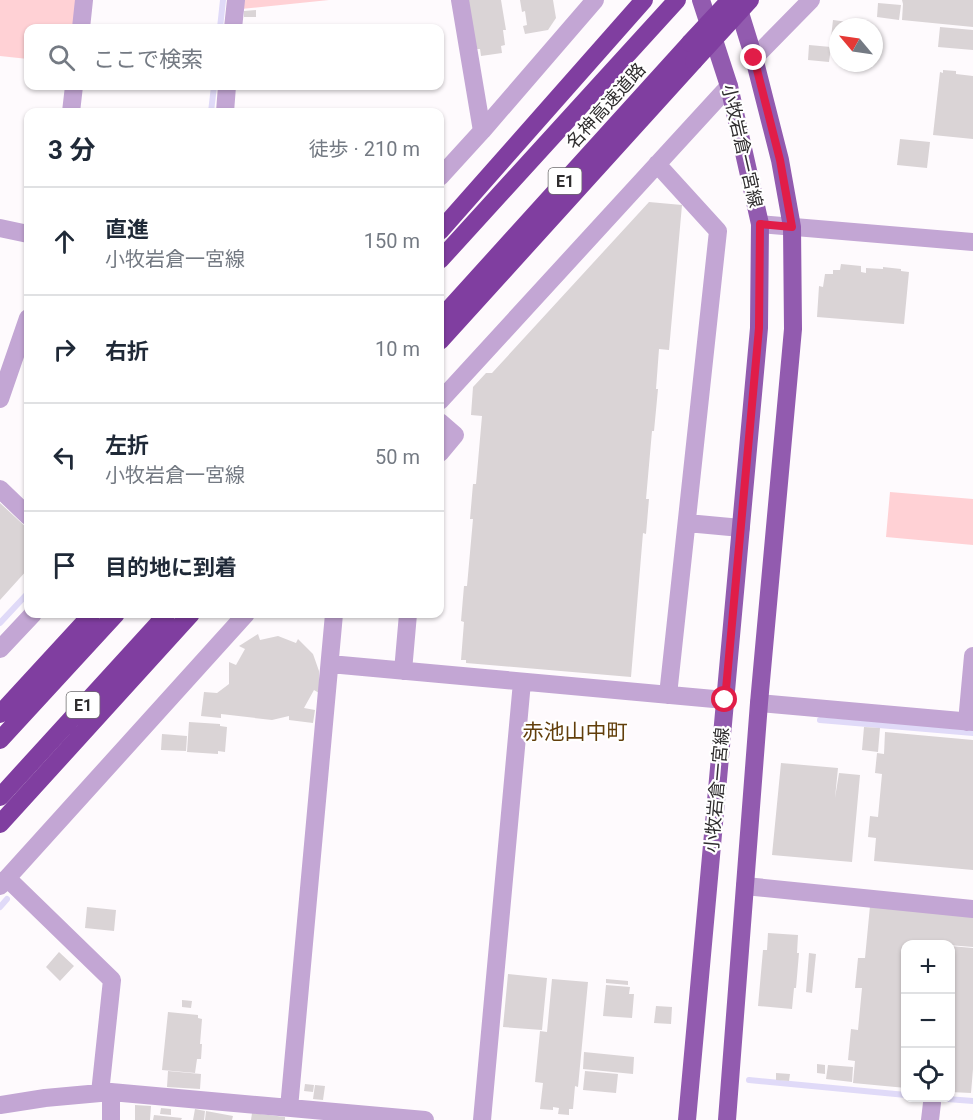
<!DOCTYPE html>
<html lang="ja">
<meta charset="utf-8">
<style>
:root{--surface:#fff;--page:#f6f6f7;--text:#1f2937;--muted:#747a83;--line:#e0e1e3}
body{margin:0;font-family:Roboto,"Noto Sans JP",sans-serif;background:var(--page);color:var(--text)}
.controls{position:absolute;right:18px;bottom:18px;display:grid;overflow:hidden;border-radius:12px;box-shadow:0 2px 4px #0004}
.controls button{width:54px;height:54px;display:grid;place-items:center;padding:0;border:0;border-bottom:2px solid var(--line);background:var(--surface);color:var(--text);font:30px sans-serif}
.compass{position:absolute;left:829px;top:18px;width:54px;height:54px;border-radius:50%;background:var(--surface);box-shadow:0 2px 4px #0004;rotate:299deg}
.stop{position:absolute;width:18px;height:18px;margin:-14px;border:4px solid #e11d48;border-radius:50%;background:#fff}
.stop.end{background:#e11d48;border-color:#fff;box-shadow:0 2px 6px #0008}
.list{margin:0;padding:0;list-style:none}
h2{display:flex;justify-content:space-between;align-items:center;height:78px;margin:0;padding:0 24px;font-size:26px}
h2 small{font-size:20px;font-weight:400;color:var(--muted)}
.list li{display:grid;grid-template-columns:39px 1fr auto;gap:18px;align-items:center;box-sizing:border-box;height:108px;padding:0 24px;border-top:2px solid var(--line)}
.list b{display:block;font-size:22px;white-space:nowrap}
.list p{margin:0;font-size:20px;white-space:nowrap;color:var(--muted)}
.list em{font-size:20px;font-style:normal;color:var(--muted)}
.icon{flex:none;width:33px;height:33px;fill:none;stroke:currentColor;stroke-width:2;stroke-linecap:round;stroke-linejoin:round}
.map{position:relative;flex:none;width:973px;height:1120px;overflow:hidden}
.search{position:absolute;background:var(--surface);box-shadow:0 2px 4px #0004;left:24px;top:24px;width:420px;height:66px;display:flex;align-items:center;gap:15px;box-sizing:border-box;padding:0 21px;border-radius:12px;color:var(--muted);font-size:22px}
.panel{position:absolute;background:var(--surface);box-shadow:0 2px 4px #0004;left:24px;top:108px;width:420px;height:510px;border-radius:12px}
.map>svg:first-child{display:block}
</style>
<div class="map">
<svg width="973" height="1120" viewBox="0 0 973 1120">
<rect width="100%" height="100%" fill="#fefafd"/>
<path fill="#ffd1d5" d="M0,0H77L73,28H28V59L0,56Z
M242,0H329L241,9Z
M890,492L973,499V545L886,537Z"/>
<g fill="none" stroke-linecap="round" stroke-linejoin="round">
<path stroke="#e0daf8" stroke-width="6" d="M220,28L223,0
M211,112L214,86
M0,623L28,593
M820,720L973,733
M0,907L7,899
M749,1080L906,1095
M934,1098L973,1101"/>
</g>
<path fill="#dad4d6" d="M468,0H501L506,30H503L505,45L501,46L502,53L481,56L480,49H476Z
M520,0H553L556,18L548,30L525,34L523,26L527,25L525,11L522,12Z
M902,0H973V27L902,20L903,4Z
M878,3L901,5L899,20L877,17Z
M256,10V17H244V11Z
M833,20L848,22V27H838V47L830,46Z
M940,27L973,30V50L938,47Z
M809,45L831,47L829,62L808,60Z
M943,70L956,71V74L973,76V139L933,135L940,72L943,73Z
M900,139L930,142L927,168L897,165Z
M649,202L682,205L669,350L659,349L656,389H658L654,431H652L646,499H649L646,534L643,533L631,677L466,663V660H461L464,622L461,621L464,586H467L473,519H470L473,484H476L482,416L471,415L473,387L486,373H492Z
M841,264L861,266V272L866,273V268L883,269V267L901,269V271L909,272L904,324L817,317L819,286L823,287L825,274H833V270H840Z
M0,503L28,529V569L0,600Z
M258,634L260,640L278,636L296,643L298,639L313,654L319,671V693L314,690L304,708L315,710L313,723L289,720V716L272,720L221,714V718L201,716L204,692L217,693L229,684V662L236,665L245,649L239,646Z
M189,722L220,724V726L227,727L225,752L218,751V754L187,752Z
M864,727L880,728L878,752L862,750Z
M885,732L973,740V870L874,861L876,838L868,837L870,816L878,817L882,774L875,773L877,753L884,754Z
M162,734L187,736L186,751L161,750Z
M781,763L838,768L835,798L839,773L860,775L852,862L772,855Z
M870,906L973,915V947L936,944H906V1088L853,1083L855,1061L848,1060L851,1029L858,1030L862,988H855L858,958H865Z
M87,907L116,910L114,931L85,928Z
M768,933L798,935L797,953H799L796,988H794L792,1009L758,1006L763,950H767Z
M950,946L973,948V1069L971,1093L950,1092Z
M59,952L74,966L60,981L46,967Z
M809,953L816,954L812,993L806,992Z
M508,974L547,978L542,1030L503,1027Z
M552,979L588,982L578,1087L575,1086L573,1109H569V1115L558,1114L559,1108L553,1107V1110L540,1109L543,1083L535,1082L540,1031L547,1032Z
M606,979L628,981V985L606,983Z
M606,985L630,987L629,994H634L632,1018L603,1016Z
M182,1000L192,1001L191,1008L182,1007Z
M656,1006L672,1007L671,1024L654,1023Z
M168,1012L198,1015V1018L202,1019L200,1044H202L201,1059H197L195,1073L162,1070Z
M584,1052L634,1057L633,1074L583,1069Z
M817,1064L825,1065V1074L817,1073Z
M828,1065L853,1067L852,1082L826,1079Z
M168,1071L201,1074L200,1089L167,1087Z
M585,1071L618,1074L616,1093L583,1090Z
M776,1073L790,1074L789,1081L776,1080Z
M305,1084L314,1085L313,1092L304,1091Z
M315,1085L325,1086L323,1100L313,1099Z
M135,1105L151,1106L150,1120H135Z
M161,1108L171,1109V1115L160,1114Z
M195,1109L205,1111L204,1120H193Z
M206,1111L233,1116L232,1120H205Z
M252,1113L285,1117V1120H251Z
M154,1115L182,1118L181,1120H153Z"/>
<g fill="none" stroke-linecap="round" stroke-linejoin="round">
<path stroke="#c3a6d4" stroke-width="18" d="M460,0L482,131
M81,28L84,0
M233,28L236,0
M754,58L811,0
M71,112L74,86
M225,112L227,86
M657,164L718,231L668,695
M440,177L482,131L595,0
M760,224L973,242
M0,228L28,234
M0,399L28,318
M440,401L729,86
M440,422L455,435L440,453
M0,489L28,516
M687,523L741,528
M0,649L33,614
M330,664L725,700
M403,671L408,614
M759,703L973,722
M967,722L973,656
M7,878L112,980L100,1093
M0,886L246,614
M745,886L973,909
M0,1105L45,1098L111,1092L425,1120
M289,1108L334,614
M111,1120V1092
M482,1120L522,682
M930,1120L932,1103"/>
<path stroke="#925baf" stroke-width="18" d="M687,1120L759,328L760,224L729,86L701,0
M727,1120L759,703L793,329L792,227L780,160L754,58L736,0"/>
<path stroke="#803ea0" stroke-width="18" d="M440,231L644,0
M440,260L677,0
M440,319L690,43
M440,341L694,61
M0,714L92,614
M0,740L116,614
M0,797L167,614
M0,824L191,614"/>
<path stroke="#803ea0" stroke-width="18" d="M690,43L730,0
M694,61L750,0"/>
</g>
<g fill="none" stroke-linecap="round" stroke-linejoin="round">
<path stroke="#e11d48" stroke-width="8" d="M725,700L759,328L760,224L792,227L780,160L754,58"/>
</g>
<g text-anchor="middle" stroke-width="4.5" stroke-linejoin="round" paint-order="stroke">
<g fill="#fff" stroke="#6d6c6d" stroke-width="1.5">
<rect x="548.5" y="168" width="33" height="26" rx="4.5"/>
<rect x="66.5" y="692" width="33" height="26" rx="4.5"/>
</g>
<g font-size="16" font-weight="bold" fill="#2f2d2e">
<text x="565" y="187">E1</text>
<text x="83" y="711">E1</text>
</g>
<g font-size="18" fill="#2f2d2e" stroke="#fff">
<text transform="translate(606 106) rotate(-48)" y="6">名神高速道路</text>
<text transform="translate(742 146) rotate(77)" y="6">小牧岩倉一宮線</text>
<text transform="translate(717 790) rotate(-85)" y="6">小牧岩倉一宮線</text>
</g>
<g font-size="21" fill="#623f0b" stroke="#fff">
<text x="575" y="739">赤池山中町</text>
</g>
</g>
</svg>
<div class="controls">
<button>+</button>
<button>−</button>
<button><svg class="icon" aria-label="locate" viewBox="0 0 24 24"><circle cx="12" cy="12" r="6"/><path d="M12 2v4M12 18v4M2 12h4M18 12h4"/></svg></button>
</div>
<svg class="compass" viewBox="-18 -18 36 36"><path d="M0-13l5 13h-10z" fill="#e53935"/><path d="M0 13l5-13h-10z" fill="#747a83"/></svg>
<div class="stop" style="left:725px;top:700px"></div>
<div class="stop end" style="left:754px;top:58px"></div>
<div class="search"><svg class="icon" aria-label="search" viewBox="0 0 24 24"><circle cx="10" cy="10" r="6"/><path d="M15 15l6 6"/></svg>ここで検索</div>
<section class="panel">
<h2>3 分<small>徒歩 · 210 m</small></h2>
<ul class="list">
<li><svg class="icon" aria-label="ahead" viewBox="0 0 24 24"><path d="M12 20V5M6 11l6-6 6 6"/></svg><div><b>直進</b><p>小牧岩倉一宮線</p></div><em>150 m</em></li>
<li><svg class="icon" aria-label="right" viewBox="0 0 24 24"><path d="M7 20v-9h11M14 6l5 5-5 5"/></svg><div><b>右折</b></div><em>10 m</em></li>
<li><svg class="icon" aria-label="left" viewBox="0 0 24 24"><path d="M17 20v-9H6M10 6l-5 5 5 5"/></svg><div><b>左折</b><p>小牧岩倉一宮線</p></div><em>50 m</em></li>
<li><svg class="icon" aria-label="arrive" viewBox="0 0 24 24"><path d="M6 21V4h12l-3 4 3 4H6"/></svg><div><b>目的地に到着</b></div></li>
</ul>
</section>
</div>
